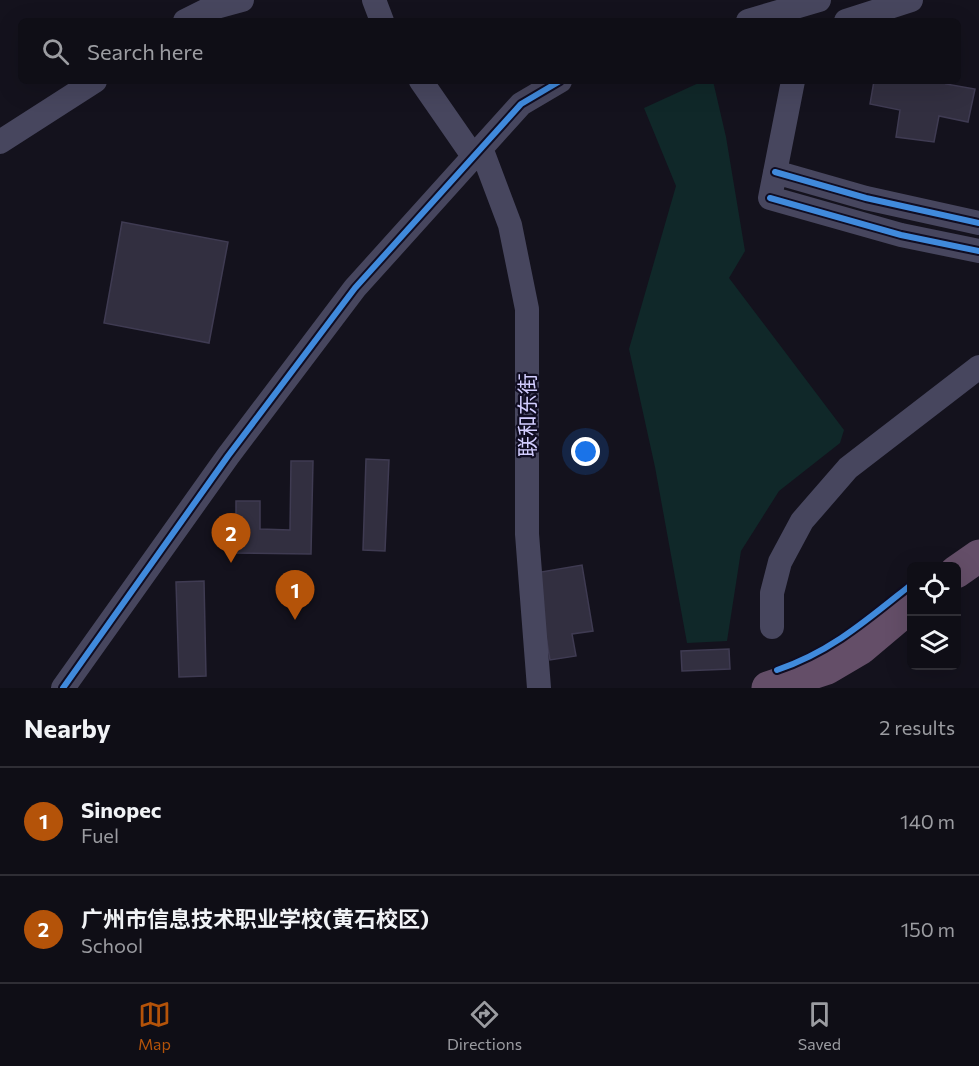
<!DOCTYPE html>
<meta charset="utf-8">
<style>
:root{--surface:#0f0e16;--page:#18171f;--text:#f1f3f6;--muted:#9b9ca1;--line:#2f2e35;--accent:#b45309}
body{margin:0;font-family:Commissioner,"Noto Sans SC",sans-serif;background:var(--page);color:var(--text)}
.controls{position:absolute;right:18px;bottom:18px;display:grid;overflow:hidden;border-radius:9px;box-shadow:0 6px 24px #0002}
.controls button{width:54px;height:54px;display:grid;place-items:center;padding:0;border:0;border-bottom:2px solid var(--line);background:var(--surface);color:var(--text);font:30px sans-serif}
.you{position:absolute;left:586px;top:452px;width:21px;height:21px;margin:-15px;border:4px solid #fff;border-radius:50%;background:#1a73e8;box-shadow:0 0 0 9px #1a73e833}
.badge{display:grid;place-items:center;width:39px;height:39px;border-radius:50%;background:var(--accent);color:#fff;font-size:20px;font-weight:700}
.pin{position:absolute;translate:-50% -50px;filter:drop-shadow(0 2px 3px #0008)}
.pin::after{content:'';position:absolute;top:32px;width:21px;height:18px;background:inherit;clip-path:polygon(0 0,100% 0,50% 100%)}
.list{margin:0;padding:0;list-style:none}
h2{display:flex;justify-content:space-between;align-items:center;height:78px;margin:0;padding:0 24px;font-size:26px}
h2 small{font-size:20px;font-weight:400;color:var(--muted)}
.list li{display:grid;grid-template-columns:39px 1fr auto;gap:18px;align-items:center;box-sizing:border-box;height:108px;padding:0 24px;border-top:2px solid var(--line)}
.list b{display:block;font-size:22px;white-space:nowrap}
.list p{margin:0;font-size:20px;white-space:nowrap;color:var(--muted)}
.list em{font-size:20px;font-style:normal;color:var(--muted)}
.icon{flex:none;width:33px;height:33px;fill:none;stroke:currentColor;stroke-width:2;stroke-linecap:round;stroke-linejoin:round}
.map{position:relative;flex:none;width:979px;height:688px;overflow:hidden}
.search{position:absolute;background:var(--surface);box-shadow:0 6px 24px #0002;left:18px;right:18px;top:18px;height:66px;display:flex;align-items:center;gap:15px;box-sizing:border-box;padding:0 21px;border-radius:9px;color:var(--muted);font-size:22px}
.sheet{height:294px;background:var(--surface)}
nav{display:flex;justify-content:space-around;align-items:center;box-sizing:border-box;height:84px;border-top:2px solid var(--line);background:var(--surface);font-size:16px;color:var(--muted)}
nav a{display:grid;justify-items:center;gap:3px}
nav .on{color:var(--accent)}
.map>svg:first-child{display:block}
</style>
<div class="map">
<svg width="979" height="688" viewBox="0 0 979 688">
<rect width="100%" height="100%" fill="#14121d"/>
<path fill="#102829" d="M703,81H713L726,137L745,251L729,278L844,430L840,443L779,491L741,551L727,641L687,643L655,467L629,349L676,186L644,108Z"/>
<path fill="#322f40" stroke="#3f3b52" stroke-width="1.5" d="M874,81H947L946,84L975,89L968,122L939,116L934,142L896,137L900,110L870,104Z
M122,222L228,242L209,343L104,323Z
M366,459L389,460L385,551L363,550Z
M291,461H313L311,554L236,553V501H260V529L290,530Z
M582,565L593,631L572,634L576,656L550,660L535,573Z
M204,581L206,676L179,677L176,582Z
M729,649L730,669L682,671L681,651Z"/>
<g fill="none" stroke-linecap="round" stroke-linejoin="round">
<path stroke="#47465e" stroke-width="24" d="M374,0L382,21
M185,21L209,9L242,0
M748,21L819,0
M846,21L911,0
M421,81L473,156
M793,81L770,198L901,235L979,251
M0,142L95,81
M481,148L510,225L527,309V534L539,688
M775,172L866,198L979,223
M772,627V593L780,562L802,521L848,468L979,367
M63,688L228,456L355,288L521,104L560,81"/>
<path stroke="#644e68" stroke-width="33" d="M956,572L979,556
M768,688L827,668L861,648L912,605"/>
<defs>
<path id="cycleway" d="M775,172L866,198L979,223
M770,198L901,235L979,251
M777,670C831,652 868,619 912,584
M63,688L228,456L355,288L521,104L560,81"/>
</defs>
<use href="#cycleway" stroke="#100d22" stroke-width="10"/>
<use href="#cycleway" stroke="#408adc" stroke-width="6"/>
</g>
<g text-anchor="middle" stroke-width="4.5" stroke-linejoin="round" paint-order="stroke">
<g font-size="21" fill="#d3ceff" stroke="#100d22">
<text transform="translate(528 415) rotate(-90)" y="7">联和东街</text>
</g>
</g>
</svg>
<div class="controls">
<button><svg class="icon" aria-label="locate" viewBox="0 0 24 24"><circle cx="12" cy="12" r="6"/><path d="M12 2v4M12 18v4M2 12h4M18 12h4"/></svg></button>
<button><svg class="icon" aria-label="layers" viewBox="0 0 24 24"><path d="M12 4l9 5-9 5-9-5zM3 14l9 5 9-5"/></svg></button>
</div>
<div class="you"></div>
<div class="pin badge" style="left:295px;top:620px">1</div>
<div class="pin badge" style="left:231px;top:563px">2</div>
<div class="search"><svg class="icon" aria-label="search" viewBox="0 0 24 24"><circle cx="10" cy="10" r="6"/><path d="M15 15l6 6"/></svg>Search here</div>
</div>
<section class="sheet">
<h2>Nearby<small>2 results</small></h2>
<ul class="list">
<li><span class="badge">1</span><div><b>Sinopec</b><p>Fuel</p></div><em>140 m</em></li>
<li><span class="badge">2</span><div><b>广州市信息技术职业学校(黄石校区)</b><p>School</p></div><em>150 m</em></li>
</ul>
</section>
<nav>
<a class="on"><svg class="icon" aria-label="map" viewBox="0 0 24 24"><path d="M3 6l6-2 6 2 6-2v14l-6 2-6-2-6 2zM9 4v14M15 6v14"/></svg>Map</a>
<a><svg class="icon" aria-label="directions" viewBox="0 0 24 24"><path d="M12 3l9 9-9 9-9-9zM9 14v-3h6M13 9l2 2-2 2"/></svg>Directions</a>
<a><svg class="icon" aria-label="saved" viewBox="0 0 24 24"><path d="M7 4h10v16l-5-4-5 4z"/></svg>Saved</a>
</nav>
